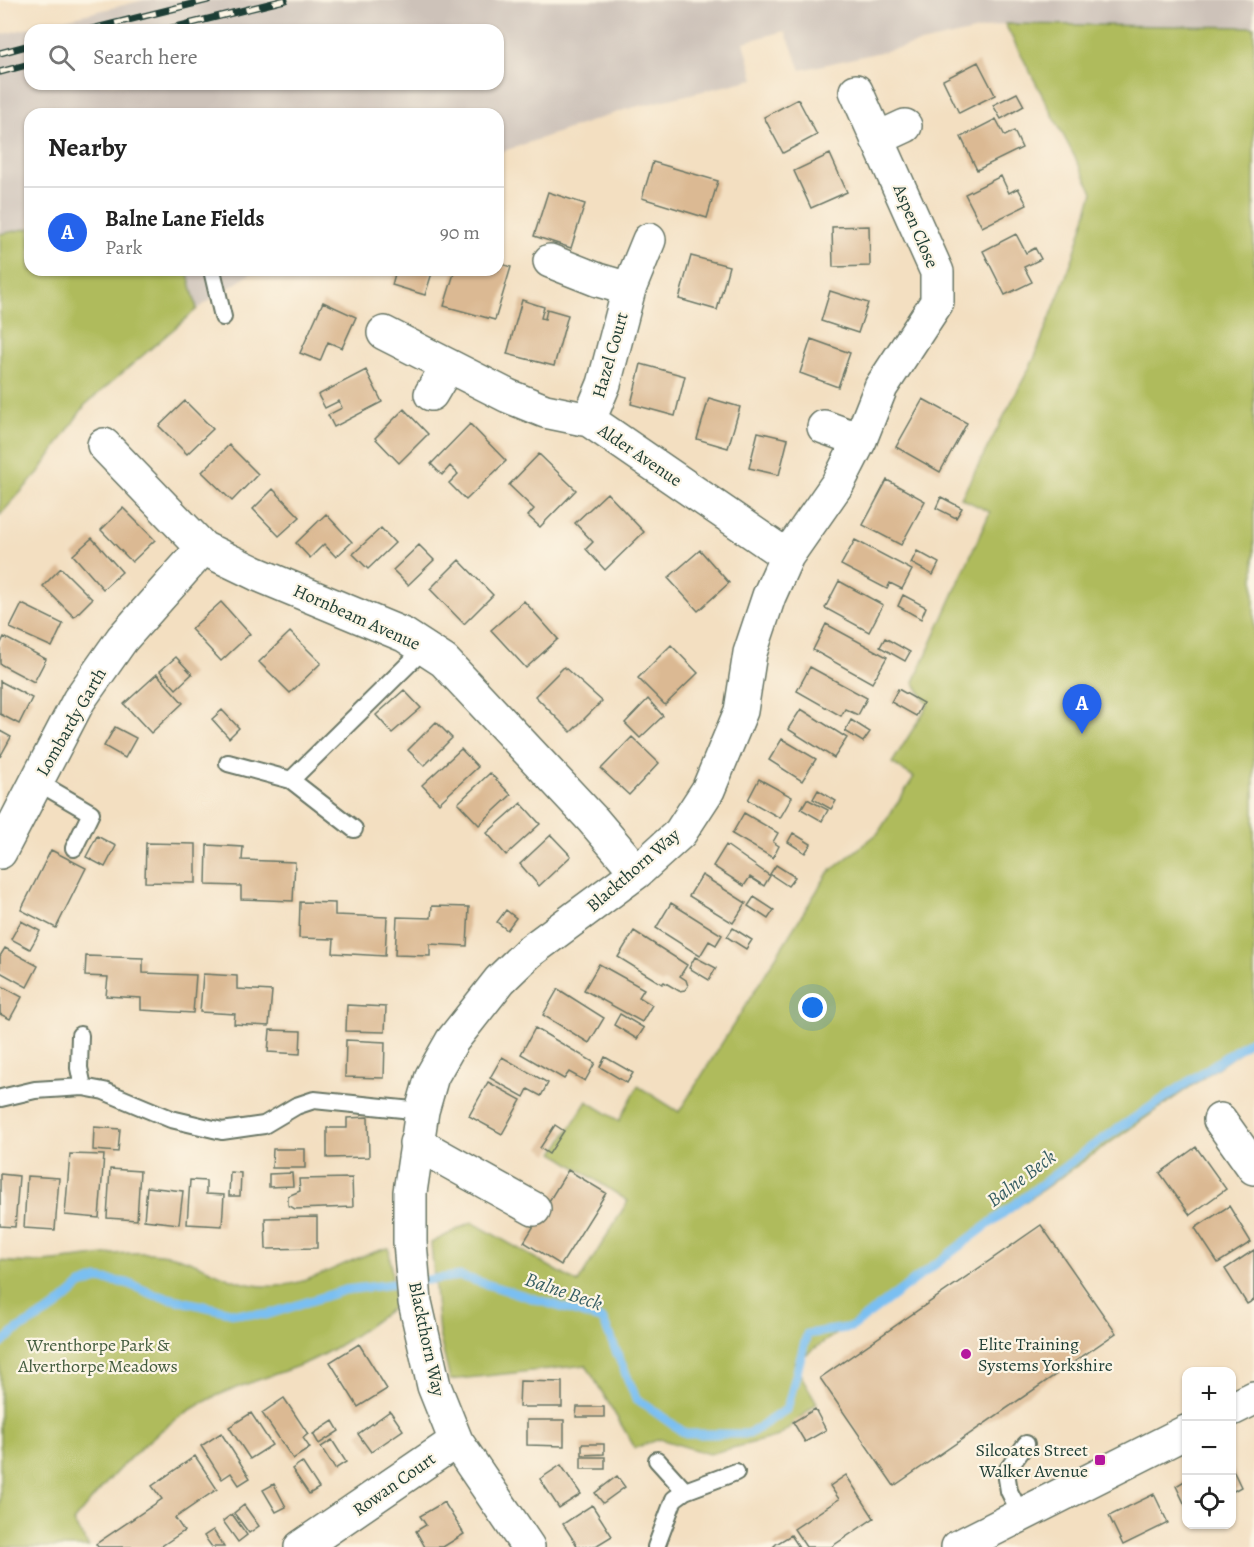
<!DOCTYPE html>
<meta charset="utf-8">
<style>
:root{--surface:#fff;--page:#f2f2f2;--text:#222;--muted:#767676;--line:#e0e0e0;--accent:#2563eb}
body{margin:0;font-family:Alegreya,serif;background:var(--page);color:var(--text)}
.controls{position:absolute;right:18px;bottom:18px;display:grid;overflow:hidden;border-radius:12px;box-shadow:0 2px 4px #0004}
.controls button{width:54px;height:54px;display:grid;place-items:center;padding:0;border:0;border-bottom:2px solid var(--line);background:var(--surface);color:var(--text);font:30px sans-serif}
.you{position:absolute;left:813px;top:1008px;width:21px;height:21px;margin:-15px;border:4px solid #fff;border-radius:50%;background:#1a73e8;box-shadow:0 0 0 9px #1a73e833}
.badge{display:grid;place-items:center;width:39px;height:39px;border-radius:50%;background:var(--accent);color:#fff;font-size:20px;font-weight:700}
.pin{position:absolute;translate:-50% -50px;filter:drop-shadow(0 2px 3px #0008)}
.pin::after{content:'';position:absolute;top:32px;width:21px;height:18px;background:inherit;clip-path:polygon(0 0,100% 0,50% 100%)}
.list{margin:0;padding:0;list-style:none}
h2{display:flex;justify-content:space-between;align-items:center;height:78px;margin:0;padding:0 24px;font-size:26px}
h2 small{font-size:20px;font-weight:400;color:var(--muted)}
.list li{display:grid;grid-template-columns:39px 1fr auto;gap:18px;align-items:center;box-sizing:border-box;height:90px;padding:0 24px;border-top:2px solid var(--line)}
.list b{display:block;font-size:22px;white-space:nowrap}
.list p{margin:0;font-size:20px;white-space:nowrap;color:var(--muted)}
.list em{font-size:20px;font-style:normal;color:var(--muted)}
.icon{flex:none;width:33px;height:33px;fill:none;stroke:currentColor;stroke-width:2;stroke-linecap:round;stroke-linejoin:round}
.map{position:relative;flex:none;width:1254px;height:1547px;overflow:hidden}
.search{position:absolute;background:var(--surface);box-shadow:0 2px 4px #0004;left:24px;top:24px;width:480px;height:66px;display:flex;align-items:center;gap:15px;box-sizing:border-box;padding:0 21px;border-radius:18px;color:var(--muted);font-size:22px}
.panel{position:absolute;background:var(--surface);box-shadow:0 2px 4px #0004;left:24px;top:108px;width:480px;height:168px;border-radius:18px}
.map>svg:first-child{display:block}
</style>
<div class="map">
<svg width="1254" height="1547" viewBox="0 0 1254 1547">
<rect width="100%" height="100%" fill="#fcf5e5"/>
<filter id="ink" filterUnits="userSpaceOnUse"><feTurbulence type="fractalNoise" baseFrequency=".0167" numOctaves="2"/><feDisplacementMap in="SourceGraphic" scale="12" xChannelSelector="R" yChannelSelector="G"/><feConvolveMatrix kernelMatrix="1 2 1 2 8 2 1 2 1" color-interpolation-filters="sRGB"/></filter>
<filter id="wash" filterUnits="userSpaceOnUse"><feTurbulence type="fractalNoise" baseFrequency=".008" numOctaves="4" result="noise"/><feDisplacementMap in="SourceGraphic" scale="24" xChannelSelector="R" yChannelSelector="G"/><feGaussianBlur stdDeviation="1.35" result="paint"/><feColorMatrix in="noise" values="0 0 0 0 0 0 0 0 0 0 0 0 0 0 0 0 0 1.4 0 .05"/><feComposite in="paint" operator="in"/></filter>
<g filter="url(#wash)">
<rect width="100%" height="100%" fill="#f3dfc1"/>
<path fill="#cdc2b9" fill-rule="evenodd" d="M144,0H1254V27L1005,24L801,70L785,31L744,42L754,79L627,109L498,153V114H30V228L0,234V35ZM30,30H498V84H30Z
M187,270H256L197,309Z"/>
<path fill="#afbb5c" stroke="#677c48" stroke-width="1.5" d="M1005,24L1254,27V1042L794,1363L817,1403L779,1436L709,1454L660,1439L635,1448L586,1365L450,1380L439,1334L431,1243L472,1222L578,1283L628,1201L554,1153L587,1101L619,1121L638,1086L679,1112L828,873L878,833L914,777L892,763L928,705L914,682L990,512L961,498L1034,359L1073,258L1093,192Z
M30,228V270H187L197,309L85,405L39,472L0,515V234Z
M389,1248L395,1306C365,1329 332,1353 298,1366C269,1377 240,1385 212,1398C155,1426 113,1473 73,1522L89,1547H0V1261C55,1268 106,1248 160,1254C204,1258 229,1290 277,1286C317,1283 350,1256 389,1248Z"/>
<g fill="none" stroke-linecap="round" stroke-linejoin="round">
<path stroke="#7abff1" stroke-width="9" d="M0,1345L17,1330L55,1308L81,1285L98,1279L127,1283L155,1295L234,1313L266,1315L345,1290L460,1276L603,1320L636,1398L686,1434H749L787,1409L807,1334L852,1327L1091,1147L1254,1038"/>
</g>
<g id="blocks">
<path fill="#dbb993" d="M978,62L995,95L959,113L943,80Z
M1017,93L1024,106L1001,119L993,105Z
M798,99L817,135L783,153L764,117Z
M996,119L1005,136L1014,131L1022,148L977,170L961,137Z
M830,154L847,192L811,208L794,171Z
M653,162L718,181L707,218L642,198Z
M1001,176L1009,193L1018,188L1027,205L982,227L965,194Z
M548,192L585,204L571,248L534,236Z
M869,226L870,266L833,267L832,227Z
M1016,234L1026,253L1035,248L1041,259L1024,267L1032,282L1005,295L983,251Z
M691,256L729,266L717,310L679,299Z
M498,263L511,267L495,320L444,306L455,270L490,272L498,270Z
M396,270H433L425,295L392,285Z
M830,291L868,303L858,333L821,321Z
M522,300L544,307L541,318L545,319L547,309L568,315L554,366L507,354Z
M323,302L356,317L342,348L328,342L320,361L300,353Z
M811,339L850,353L838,387L800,373Z
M641,364L685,376L675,416L631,404Z
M366,370L382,402L334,427L328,415L342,408L339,401L325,408L318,395Z
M709,398L740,407L728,448L697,439Z
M923,399L967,423L940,472L896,447Z
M185,401L213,429L187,454L159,426Z
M404,409L428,434L399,463L375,438Z
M470,424L506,461L466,500L449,483L458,474L450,466L442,475L431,464Z
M758,432L788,439L779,475L749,468Z
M229,445L258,474L232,501L202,472Z
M539,454L576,490L540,527L528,516L534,509L509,485Z
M887,480L925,501L901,545L863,525Z
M273,489L300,517L279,536L253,509Z
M607,493L644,532L605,570L586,549L593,542L575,523Z
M941,497L962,508L956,518L936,508Z
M123,508L155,540L132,562L101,530Z
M326,514L352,542L336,557L324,544L310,558L296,543Z
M381,528L395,543L368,569L353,554Z
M92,538L122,572L103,589L73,555Z
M855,540L912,570L902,589L890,583L887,589L841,565Z
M419,545L434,560L408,585L393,570Z
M700,550L729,583L698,611L668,578Z
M917,551L939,563L933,575L911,563Z
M459,560L493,595L464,624L430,589Z
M61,568L92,599L74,617L43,586Z
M839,581L883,605L869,632L825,608Z
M903,595L926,607L921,619L898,606Z
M524,601L558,639L526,668L491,630Z
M221,602L250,634L221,661L191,629Z
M22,604L63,624L52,647L10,628Z
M826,624L887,657L872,683L813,650Z
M290,632L321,663L290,693L259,662Z
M4,637L46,659L34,682L0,664V645Z
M885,638L910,652L905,661L880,647Z
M671,645L698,673L665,705L638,678Z
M176,657L192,674L176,689L160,671Z
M564,667L602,701L571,732L535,696Z
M810,667L867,698L858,715L845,709L841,716L797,691Z
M157,674L183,703L151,733L124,704Z
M0,681L32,698L19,724L0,714Z
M898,689L923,703L916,716L891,702Z
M404,690L421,708L392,733L376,715Z
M648,699L663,716L640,738L625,723Z
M801,709L847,738L834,758L788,729Z
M222,710L239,728L229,738L212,719Z
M851,720L870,732L863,742L845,731Z
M436,722L452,738L424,766L408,750Z
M115,727L136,738L125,758L104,746Z
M0,731L11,737L0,757Z
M632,737L659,763L629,795L601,769Z
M782,739L816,759L802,781L769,760Z
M461,749L478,767L439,803L422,785Z
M490,773L511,795L479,825L458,803Z
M759,779L792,797L780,818L748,800Z
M818,790L836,801L831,809L813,799Z
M807,799L828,810L822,821L801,809Z
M521,803L540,824L506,855L487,833Z
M744,813L778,833L773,842L779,846L773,858L732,834Z
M793,833L811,844L805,853L788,842Z
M551,835L571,856L539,886L520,864Z
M97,836L116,846L105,867L86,857Z
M146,843L196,844V883L145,882Z
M207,845L243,847L242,860L295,862L293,901L241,899V886L206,885Z
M726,845L770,876L764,886L750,877L744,886L713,866Z
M51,850L86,868L56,928L21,910Z
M776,865L795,877L788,886L770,874Z
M702,875L746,903L733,923L689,896Z
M754,897L774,910L768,919L748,906Z
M300,902L335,903V915L387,917L385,956L333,953L334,939L299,938Z
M671,903L722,935L716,945L709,941L700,956L656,928Z
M432,906L469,907L467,946L430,944V956L395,955L397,917L431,918Z
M506,910L516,918L507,930L497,922Z
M21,921L40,931L30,949L11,939Z
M733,928L752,940L746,949L727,937Z
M634,931L687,965L680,976L686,980L688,986L685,990L679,991L664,982L662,984L618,957Z
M5,948L38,966L27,987L0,972V956Z
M86,956L143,958V973L196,975L193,1013L141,1010V998L106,996L108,977L85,976Z
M695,957L716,968L709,980L689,968Z
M599,964L644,989L639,997L652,1005L642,1022L584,990Z
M203,974L237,976V989L272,991L269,1026L234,1024L235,1014L200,1012Z
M0,985L22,997L10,1019L0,1014Z
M558,989L604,1018L589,1043L543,1015Z
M347,1005L386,1007L385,1032L346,1031Z
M620,1014L644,1028L637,1039L614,1025Z
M535,1028L595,1063L585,1081L569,1072L564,1079L521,1054Z
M270,1030L301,1031L300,1054L268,1052Z
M346,1040L385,1042L384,1078L345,1077Z
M502,1057L548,1083L541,1096L528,1089L524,1097L490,1078Z
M605,1057L633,1073L627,1083L600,1067Z
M488,1082L521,1100L502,1134L469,1116Z
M368,1117L369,1157L327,1158V1128H347V1118Z
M555,1125L564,1131L549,1154L540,1148Z
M94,1127L120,1129L118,1152L93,1150Z
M1196,1147L1226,1189L1190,1215L1160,1173Z
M273,1149H305V1168H272Z
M70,1154L104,1155L99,1218L65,1215Z
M110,1169L140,1171L137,1220L107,1218Z
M568,1170L606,1193L561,1265L524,1242Z
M230,1172L241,1173L240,1196H229Z
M292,1173L293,1186L269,1187V1174Z
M0,1174L19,1176L15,1227L0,1226Z
M27,1176L59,1178L55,1230L24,1228Z
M352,1178L353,1207L295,1209L288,1205V1196L300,1191L299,1179Z
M190,1180L206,1181V1194L224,1195L222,1226L187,1224Z
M147,1187L183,1191L179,1224L144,1220Z
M1229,1206L1251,1242L1218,1263L1195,1228Z
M317,1217V1248L266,1249L265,1218Z
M1041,1225L1116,1333L894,1486L820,1378Z
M1254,1250V1300L1247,1304L1225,1269Z
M359,1344L387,1389L358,1407L330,1362Z
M520,1381L562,1382V1407H519Z
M284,1398L308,1434L303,1438L310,1448L293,1459L262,1413Z
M577,1407H604V1417H576Z
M815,1409L826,1430L805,1442L793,1422Z
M390,1411L403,1430L371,1452L358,1434Z
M251,1413L272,1445L250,1459L229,1427Z
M527,1420H564V1446L527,1445Z
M333,1421L339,1431L319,1444L313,1434Z
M221,1433L250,1478L239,1485L231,1473L222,1479L201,1446Z
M332,1440L346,1462L335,1469L321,1447Z
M582,1444H604V1454L582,1455Z
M195,1456L217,1489L175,1518L184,1531L160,1547H98L96,1544L162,1499L152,1486Z
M581,1457H605V1469H581Z
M302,1462L319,1488L309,1494L292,1469Z
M561,1465L581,1494L559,1508L540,1479Z
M1232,1468L1241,1487L1232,1492Z
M846,1475L874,1518L831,1547H806L794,1529L839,1499L830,1486Z
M617,1476L625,1487L603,1503L595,1493Z
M1186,1480V1507L1176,1486Z
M274,1484L286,1507L276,1512L263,1490Z
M1154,1494L1168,1523L1123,1545L1109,1516Z
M444,1502L464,1534L443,1547H425L416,1531L426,1525L420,1516Z
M244,1505L259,1526L249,1533L234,1513Z
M592,1505L612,1536L594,1547H578L563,1524Z
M232,1514L247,1535L238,1542L223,1521Z
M213,1530L224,1547H212L204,1536Z
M791,1535L799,1547H773L776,1544Z"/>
</g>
</g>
<g filter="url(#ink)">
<use href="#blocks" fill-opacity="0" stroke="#697665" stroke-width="1.5"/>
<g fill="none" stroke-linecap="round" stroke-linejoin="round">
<defs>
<path id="service" d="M212,270L223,317
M228,763L291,780L354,829
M291,780L426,647
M36,781L91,813L74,848
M80,1035L79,1068L83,1087
M1,1098L35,1090L83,1087L104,1091L171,1119L222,1131L264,1125L296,1106L314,1100L422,1111
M657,1460L685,1491
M1021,1515L1009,1491L1006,1472L1026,1444
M656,1547L674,1499L685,1491L736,1472"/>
<path id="minor" d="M877,139L905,126
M550,261L598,280L629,289
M384,333L508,396L545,411L589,420L787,556
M431,394L447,367
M589,420L604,384L629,289L649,240
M824,427L860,440
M104,445L203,548L257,574L404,635L444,661L593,820L637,872
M0,852L79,700L122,639L203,548
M1220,1120L1254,1168
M416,1143L534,1209
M1232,1409L1254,1398
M301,1547L456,1441
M528,1547L456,1441L434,1386L415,1302L410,1242V1192L422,1111L432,1076L452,1041L500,980L529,952L637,872L680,833L708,790L741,711L750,653L769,596L787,556L838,483L860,440L881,387L937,302V272L856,91
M958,1547L1186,1432"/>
</defs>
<use href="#service" stroke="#697665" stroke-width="20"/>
<use href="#minor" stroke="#697665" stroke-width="36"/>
<use href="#service" stroke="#fff" stroke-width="16"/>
<use href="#minor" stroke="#fff" stroke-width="33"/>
<defs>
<path id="rail" d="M88,30L208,0
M164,30L285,0
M0,53L30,45
M0,72L30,64"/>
</defs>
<use href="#rail" stroke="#1f3d34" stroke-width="7"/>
<use href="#rail" stroke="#fcf5e5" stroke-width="4.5" stroke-dasharray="14" stroke-linecap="butt"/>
</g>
</g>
<g fill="#b5179e" stroke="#fcf5e5" stroke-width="2">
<circle cx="966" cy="1354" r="6"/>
<rect x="1094" y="1454" width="12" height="12" rx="3"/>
</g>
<g text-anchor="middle" stroke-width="4.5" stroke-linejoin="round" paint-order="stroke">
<g font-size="18" fill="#1f3d34" stroke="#fcf5e5">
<text transform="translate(916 226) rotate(67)" y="6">Aspen Close</text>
<text transform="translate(610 355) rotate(-74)" y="6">Hazel Court</text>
<text transform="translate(640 455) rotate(34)" y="6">Alder Avenue</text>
<text transform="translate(357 617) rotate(24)" y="6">Hornbeam Avenue</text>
<text transform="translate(71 722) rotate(-60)" y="6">Lombardy Garth</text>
<text transform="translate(633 870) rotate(-41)" y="6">Blackthorn Way</text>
<text transform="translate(427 1339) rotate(78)" y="6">Blackthorn Way</text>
<text transform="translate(394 1484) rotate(-35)" y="6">Rowan Court</text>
</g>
<g font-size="18" fill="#1f3d34" stroke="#fcf5e5" text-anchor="start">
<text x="978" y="1350">Elite Training<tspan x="978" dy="21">Systems Yorkshire</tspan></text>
<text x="1088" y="1456" text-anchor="end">Silcoates Street<tspan x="1088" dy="21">Walker Avenue</tspan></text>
</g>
<g font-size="18" fill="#435c3e" stroke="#fcf5e5">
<text x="98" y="1351">Wrenthorpe Park &amp;<tspan x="98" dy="21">Alverthorpe Meadows</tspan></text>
</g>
<g font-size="20" font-style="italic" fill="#365e63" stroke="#fcf5e5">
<text transform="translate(1021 1178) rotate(-37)" y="7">Balne Beck</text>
<text transform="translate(564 1291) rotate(19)" y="7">Balne Beck</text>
</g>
</g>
</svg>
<div class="controls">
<button>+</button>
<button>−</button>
<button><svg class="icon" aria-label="locate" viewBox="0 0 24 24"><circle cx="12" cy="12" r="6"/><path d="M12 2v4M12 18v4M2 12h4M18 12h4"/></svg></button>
</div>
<div class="you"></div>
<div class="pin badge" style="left:1082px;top:734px">A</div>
<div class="search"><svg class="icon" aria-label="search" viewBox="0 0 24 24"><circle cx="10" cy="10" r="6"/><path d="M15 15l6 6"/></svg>Search here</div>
<section class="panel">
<h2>Nearby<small></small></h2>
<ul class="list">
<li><span class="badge">A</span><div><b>Balne Lane Fields</b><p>Park</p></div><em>90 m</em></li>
</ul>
</section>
</div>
